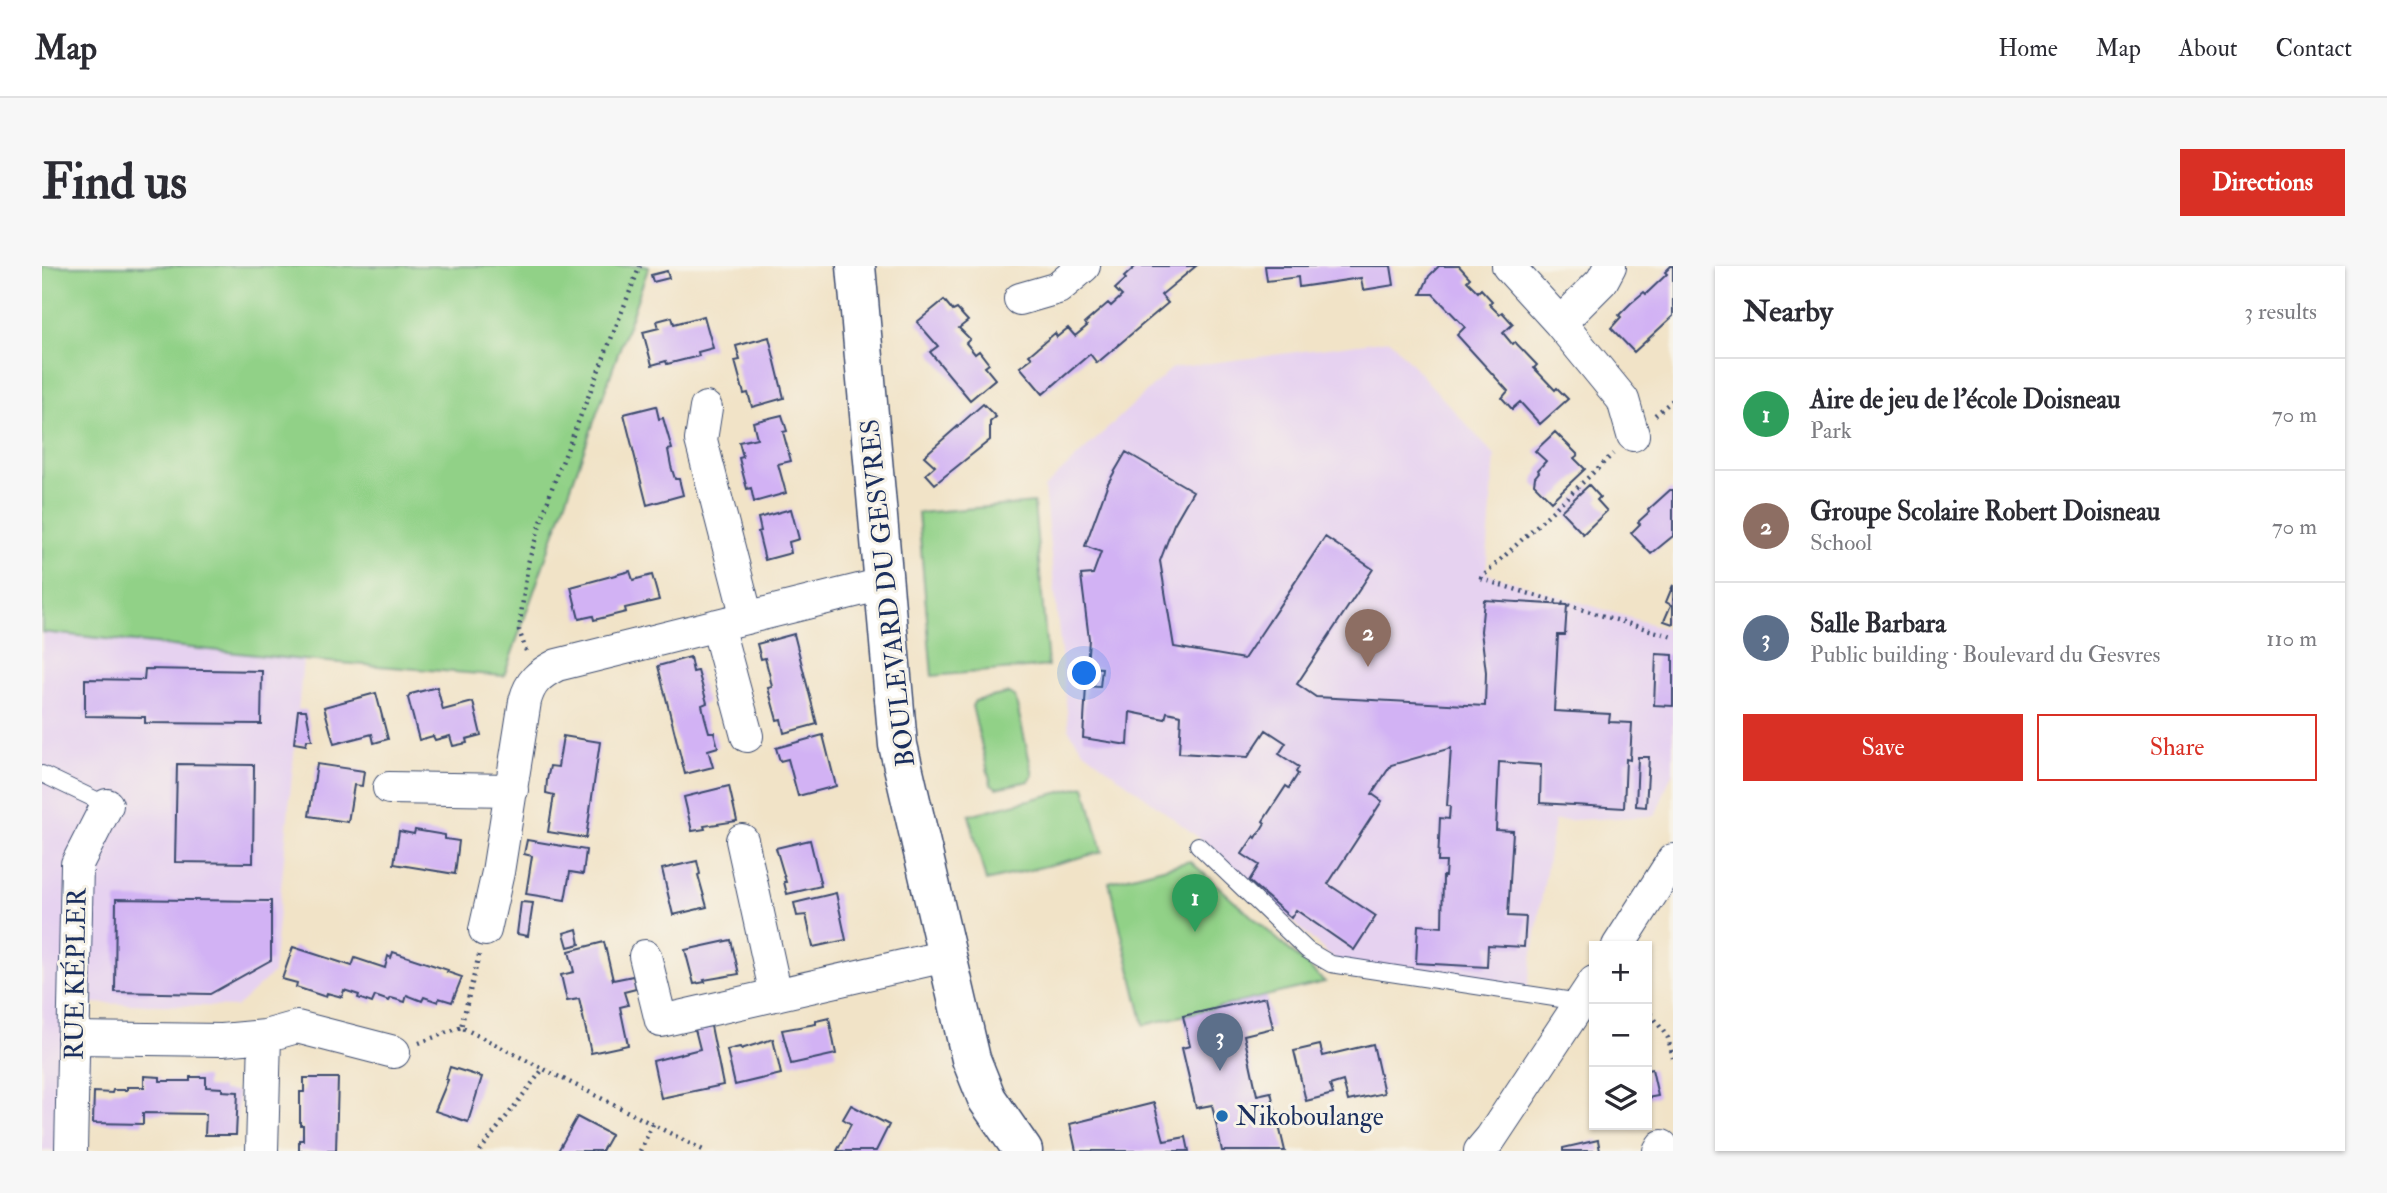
<!DOCTYPE html>
<meta charset="utf-8">
<style>
:root{--surface:#fff;--page:#f7f7f7;--text:#2b2b33;--muted:#7c7c81;--line:#e1e1e2;--accent:#d93025}
body{margin:0;font-family:"IM FELL Double Pica",serif;background:var(--page);color:var(--text)}
.controls{position:absolute;right:21px;bottom:21px;display:grid;overflow:hidden;border-radius:0px;box-shadow:0 2px 5px #0004}
.controls button{width:63px;height:63px;display:grid;place-items:center;padding:0;border:0;border-bottom:2px solid var(--line);background:var(--surface);color:var(--text);font:35px sans-serif}
.you{position:absolute;left:1043px;top:408px;width:24px;height:24px;margin:-18px;border:5px solid #fff;border-radius:50%;background:#1a73e8;box-shadow:0 0 0 10px #1a73e833}
.badge{display:grid;place-items:center;width:46px;height:46px;border-radius:50%;background:var(--accent);color:#fff;font-size:23px;font-weight:700}
.pin{position:absolute;translate:-50% -58px;filter:drop-shadow(0 2px 4px #0008)}
.pin::after{content:'';position:absolute;top:37px;width:24px;height:21px;background:inherit;clip-path:polygon(0 0,100% 0,50% 100%)}
.list{margin:0;padding:0;list-style:none}
h2{display:flex;justify-content:space-between;align-items:center;height:91px;margin:0;padding:0 28px;font-size:30px}
h2 small{font-size:23px;font-weight:400;color:var(--muted)}
.list li{display:grid;grid-template-columns:46px 1fr auto;gap:21px;align-items:center;box-sizing:border-box;height:112px;padding:0 28px;border-top:2px solid var(--line)}
.list b{display:block;font-size:26px;white-space:nowrap}
.list p{margin:0;font-size:23px;white-space:nowrap;color:var(--muted)}
.list em{font-size:23px;font-style:normal;color:var(--muted)}
.actions{display:flex;gap:14px;padding:21px 28px}
.actions a{flex:1;padding:16px 0;border:2px solid var(--accent);border-radius:0px;text-align:center;font-size:24px;color:var(--accent)}
.actions .main{background:var(--accent);color:#fff}
.icon{flex:none;width:38px;height:38px;fill:none;stroke:currentColor;stroke-width:2;stroke-linecap:round;stroke-linejoin:round}
.map{position:relative;flex:none;width:1631px;height:885px;overflow:hidden;border-radius:0px}
header{display:flex;align-items:center;gap:42px;box-sizing:border-box;height:98px;padding:0 35px;background:var(--surface);border-bottom:2px solid var(--line)}
header strong{font-size:33px}
nav{display:flex;gap:38px;margin-inline-start:auto;font-size:24px}
.intro{display:flex;align-items:center;justify-content:space-between;box-sizing:border-box;height:168px;padding:0 42px}
h1{margin:0;font-size:49px}
.button{padding:18px 32px;border-radius:0px;background:var(--accent);color:#fff;font-size:24px;font-weight:700}
main{display:flex;gap:42px;padding:0 42px}
aside{flex:1;background:var(--surface);border-radius:0px;box-shadow:0 2px 5px #0004}
.map>svg:first-child{display:block}
</style>
<header>
<strong>Map</strong>
<nav><a>Home</a><a>Map</a><a>About</a><a>Contact</a></nav>
</header>
<div class="intro"><h1>Find us</h1><a class="button">Directions</a></div>
<main>
<div class="map">
<svg width="1631" height="885" viewBox="0 0 1631 885">
<rect width="100%" height="100%" fill="#f7f3e8"/>
<filter id="ink" filterUnits="userSpaceOnUse"><feTurbulence type="fractalNoise" baseFrequency=".0143" numOctaves="2"/><feDisplacementMap in="SourceGraphic" scale="14" xChannelSelector="R" yChannelSelector="G"/><feConvolveMatrix kernelMatrix="1 2 1 2 8 2 1 2 1" color-interpolation-filters="sRGB"/></filter>
<filter id="wash" filterUnits="userSpaceOnUse"><feTurbulence type="fractalNoise" baseFrequency=".00686" numOctaves="4" result="noise"/><feDisplacementMap in="SourceGraphic" scale="28" xChannelSelector="R" yChannelSelector="G"/><feGaussianBlur stdDeviation="1.57" result="paint"/><feColorMatrix in="noise" values="0 0 0 0 0 0 0 0 0 0 0 0 0 0 0 0 0 1.4 0 .05"/><feComposite in="paint" operator="in"/></filter>
<g filter="url(#wash)">
<rect width="100%" height="100%" fill="#f1e3c7"/>
<path fill="#e6d2f0" d="M1348,74L1453,190L1444,307L1631,365V505L1613,550L1512,555L1485,724L1296,697L1173,584L1041,484L1027,464L1002,222L1130,102Z
M0,366L261,394L231,707L194,741L49,737L44,885H0Z"/>
<path fill="#91d187" stroke="#568072" stroke-width="2" d="M0,0H607L462,410L261,394L0,366Z
M992,237L1006,400L890,410L876,247Z
M967,427L973,431L991,509L987,515L955,522L949,518L930,440L933,435Z
M1043,520L1060,586L944,615L927,549Z
M1148,595L1283,716L1102,759L1067,616Z"/>
<g id="blocks">
<path fill="#d2b2f4" d="M1094,0H1154L1119,29L1126,37L1055,97L1048,88L1001,128L978,101L990,92L987,89L1013,67L1015,71L1026,62L1033,70L1045,60L1043,57L1066,37L1069,40L1080,30L1073,23L1084,13L1082,11Z
M1223,0H1349L1352,19L1321,24L1319,12L1257,21L1256,11L1225,15Z
M1397,0H1417L1428,12L1425,15L1436,26L1439,23L1450,35L1447,38L1457,48L1460,46L1471,58L1461,67L1470,78L1473,76L1495,99L1492,102L1513,124L1515,122L1526,133L1498,158L1478,136L1470,143L1460,132L1466,125L1415,69L1423,61L1391,28H1379L1387,10Z
M1629,0H1631V50L1592,86L1569,62L1579,51L1577,49L1589,37L1602,26L1604,28L1625,8L1623,6Z
M625,5L627,12L611,16L609,9Z
M902,34L911,45L915,43L926,55L917,62L928,73L924,77L933,88L937,85L947,98L943,101L953,113L928,134L888,86L896,80L875,56Z
M662,50L671,82L656,86L657,90L625,98L624,95L610,99L601,66L617,62L615,55L630,51L632,58Z
M727,71L742,132L710,141L706,127L702,128L693,95L698,94L694,80Z
M941,138L954,151L948,156V174L893,218L884,208L893,200L882,190Z
M614,140L617,153L621,152L630,183L626,184L629,200L633,213H637L641,229L605,239L582,148Z
M740,149L745,165L741,166L749,195L736,198L744,227L712,236L709,222L705,223L701,208L697,192L701,191L697,176L715,172L711,156Z
M1513,166L1536,189L1532,192L1543,203L1509,235L1492,218L1493,211L1497,206L1496,204L1504,195L1493,185Z
M1084,186L1151,225L1132,258L1118,295L1132,381L1202,393L1283,271L1331,303L1255,418L1274,431L1443,440L1444,406L1439,365L1442,334L1525,339L1523,369H1516L1512,445L1568,448L1567,456L1590,457L1588,494L1584,493L1582,542L1498,537L1499,499L1457,496L1454,564L1471,565L1466,650L1484,651L1482,681L1446,679L1445,701L1374,697L1376,659L1400,661L1401,610H1403L1404,596H1396L1398,552L1407,553L1408,540H1405L1409,482L1349,499L1330,528L1340,535L1286,618L1334,650L1312,684L1254,644L1249,652L1207,615L1217,599L1200,588L1212,570L1214,572L1223,557L1221,555L1244,520L1247,522L1256,508L1254,506L1257,501L1237,488L1244,477L1224,464L1206,491L1137,487L1139,449L1125,446L1123,453L1088,446L1086,479L1041,472L1044,420L1058,421L1060,402L1045,401L1047,373L1039,309L1051,308L1059,286L1043,280L1066,217Z
M1547,219L1558,231L1555,234L1565,245L1541,268L1519,245Z
M1628,224H1631V270L1609,288L1589,267L1598,258L1596,256L1607,246L1606,244Z
M749,243L757,273L747,276L749,287L723,294L716,266L719,265L716,252Z
M588,305L591,314L610,309L617,334L583,342L584,346L552,354L551,350L537,353L529,321Z
M1631,319V358L1622,355L1629,339L1624,336Z
M752,368L775,458L742,467L739,453L735,454L726,422L730,421L727,407L723,392L719,393L715,378Z
M1614,388L1631,389V440L1612,439Z
M648,391L651,406L656,405L665,437L660,439L663,452L667,466H672L676,481L666,484L671,501L643,508L616,400Z
M103,403L220,405L219,458L103,457V451L43,450V413L102,414Z
M395,421L401,444L431,436L439,469L424,473L425,477L411,480L408,470L393,474L391,470L377,474L366,432L369,428Z
M334,427L346,473L332,477L330,468L292,478L282,441Z
M256,444H264L270,474H265L264,479L252,477Z
M781,469L794,520L756,530L746,493L738,495L734,482Z
M521,470L558,476L544,572L506,566L512,529L504,527L505,514L508,500L516,501Z
M1596,491H1607L1604,541L1594,540Z
M135,498L212,499L211,597L133,596Z
M275,498L322,505L320,520L312,519L306,556L267,550Z
M687,520L695,555L662,560L663,563L650,565L642,531Z
M373,564L403,569V573L417,575L413,608L352,598L357,565L372,568Z
M485,574L544,584L541,608L528,606L523,634L484,628L490,590L482,588Z
M768,574L779,620L745,628L742,616H744L734,582Z
M655,595L658,608L656,609L665,641L631,649L620,603Z
M794,627L804,674L771,681L764,649L755,650L752,637Z
M74,633L229,635V694L168,728L73,726Z
M479,636L491,637L486,670L475,668Z
M535,663L538,678L526,681L522,667Z
M689,674L697,708L662,714L663,716L652,718L643,684Z
M562,676L571,714L591,710L594,723L582,726L586,739L578,741L586,779L549,787L537,733L525,735L519,709L532,706L527,685Z
M251,681L310,700L313,692L343,702L346,690L349,692L351,686L406,704L405,706L420,711L410,736L397,732L396,736L382,731L380,735L365,729L363,736L349,732L347,735L333,730L330,737L316,732L317,729L302,724L300,731L285,727L284,731L254,721L255,717L240,713Z
M1224,731L1231,762L1202,769L1215,829L1229,826L1243,885H1180L1170,839L1154,842L1140,782L1148,780L1141,750Z
M787,752L794,788L749,798L740,764L774,758V755Z
M669,760L681,819L619,832L611,795L658,783L653,763Z
M731,773L739,808L693,819L685,784L698,781L699,783Z
M1331,778L1342,827L1306,835L1301,815L1288,819L1291,828L1264,835L1252,785L1278,779L1281,790Z
M408,801L440,811L426,856L393,845L406,814L404,813Z
M1610,803L1616,830L1605,832V804Z
M102,810L118,811V815H148V811H164V821L180,822V825L196,826L194,869H163L164,848L101,847V858L51,857L52,826L70,827L71,824H85V821H102Z
M262,812H296L294,885H257V874H261V859H258V826H262Z
M1112,837L1122,875L1144,871L1147,885H1034L1028,858Z
M809,839L847,859L834,885H795L809,858L801,853Z
M535,851L569,869L560,885H516Z
M1556,874L1558,885H1521V882Z"/>
</g>
</g>
<g filter="url(#ink)">
<use href="#blocks" fill-opacity="0" stroke="#3b4a6e" stroke-width="2"/>
<g fill="none" stroke-linecap="round" stroke-linejoin="round">
<defs>
<path id="service" d="M0,508L65,539
M1156,579L1265,684L1289,698L1538,736"/>
<path id="minor" d="M1466,0L1518,57L1581,134L1591,169
M978,33L1016,22L1042,0
M1518,57L1560,15L1568,0
M664,142L659,174L705,352
M675,359L705,470
M347,522L470,524
M700,574L734,729
M443,664L456,606L483,435C488,416 497,408 515,399L841,318
M1576,680L1631,594
M603,690L619,755L904,690
M31,772L180,774L223,770L255,761L352,786
M29,885L35,598L65,539
M220,885L223,770
M1438,885L1449,872L1552,716
M1617,885L1620,880"/>
<path id="tertiary" d="M814,0L856,479L929,793L945,833L981,885"/>
</defs>
<use href="#service" stroke="#3b4a6e" stroke-width="18"/>
<use href="#minor" stroke="#3b4a6e" stroke-width="34"/>
<use href="#tertiary" stroke="#3b4a6e" stroke-width="41"/>
<path stroke="#3b4a6e" stroke-width="4.5" stroke-dasharray="2 5" stroke-linecap="butt" d="M1613,149L1631,134
M1438,313L1571,188
M1439,313L1631,371
M484,385L477,364L486,297L510,222L598,0
M437,689L419,761L663,885
M1605,742L1626,772L1631,792
M377,777L419,761
M438,885L501,803
M598,885L611,858"/>
<use href="#service" stroke="#fff" stroke-width="16"/>
<use href="#minor" stroke="#fff" stroke-width="32"/>
<use href="#tertiary" stroke="#fff" stroke-width="38"/>
</g>
</g>
<circle fill="#1f6fb2" stroke="#f7f3e8" stroke-width="2.5" cx="1180" cy="850" r="7"/>
<g text-anchor="middle" stroke-width="6" stroke-linejoin="round" paint-order="stroke">
<g font-size="26" fill="#1b2f5e" stroke="#f7f3e8">
<text transform="translate(845 327) rotate(-96)" y="9">BOULEVARD DU GESVRES</text>
<text transform="translate(33 708) rotate(-89)" y="9">RUE KÉPLER</text>
</g>
<g font-size="26" fill="#1b2f5e" stroke="#f7f3e8" text-anchor="start">
<text x="1194" y="859">Nikoboulange</text>
</g>
</g>
</svg>
<div class="controls">
<button>+</button>
<button>−</button>
<button><svg class="icon" aria-label="layers" viewBox="0 0 24 24"><path d="M12 4l9 5-9 5-9-5zM3 14l9 5 9-5"/></svg></button>
</div>
<div class="you"></div>
<div class="pin badge" style="left:1153px;top:666px;background:#2e9e5b">1</div>
<div class="pin badge" style="left:1326px;top:401px;background:#8d6e63">2</div>
<div class="pin badge" style="left:1178px;top:805px;background:#5c6f8a">3</div>
</div>
<aside>
<h2>Nearby<small>3 results</small></h2>
<ul class="list">
<li><span class="badge" style="background:#2e9e5b">1</span><div><b>Aire de jeu de l'école Doisneau</b><p>Park</p></div><em>70 m</em></li>
<li><span class="badge" style="background:#8d6e63">2</span><div><b>Groupe Scolaire Robert Doisneau</b><p>School</p></div><em>70 m</em></li>
<li><span class="badge" style="background:#5c6f8a">3</span><div><b>Salle Barbara</b><p>Public building · Boulevard du Gesvres</p></div><em>110 m</em></li>
</ul>
<div class="actions"><a class="main">Save</a><a>Share</a></div>
</aside>
</main>
